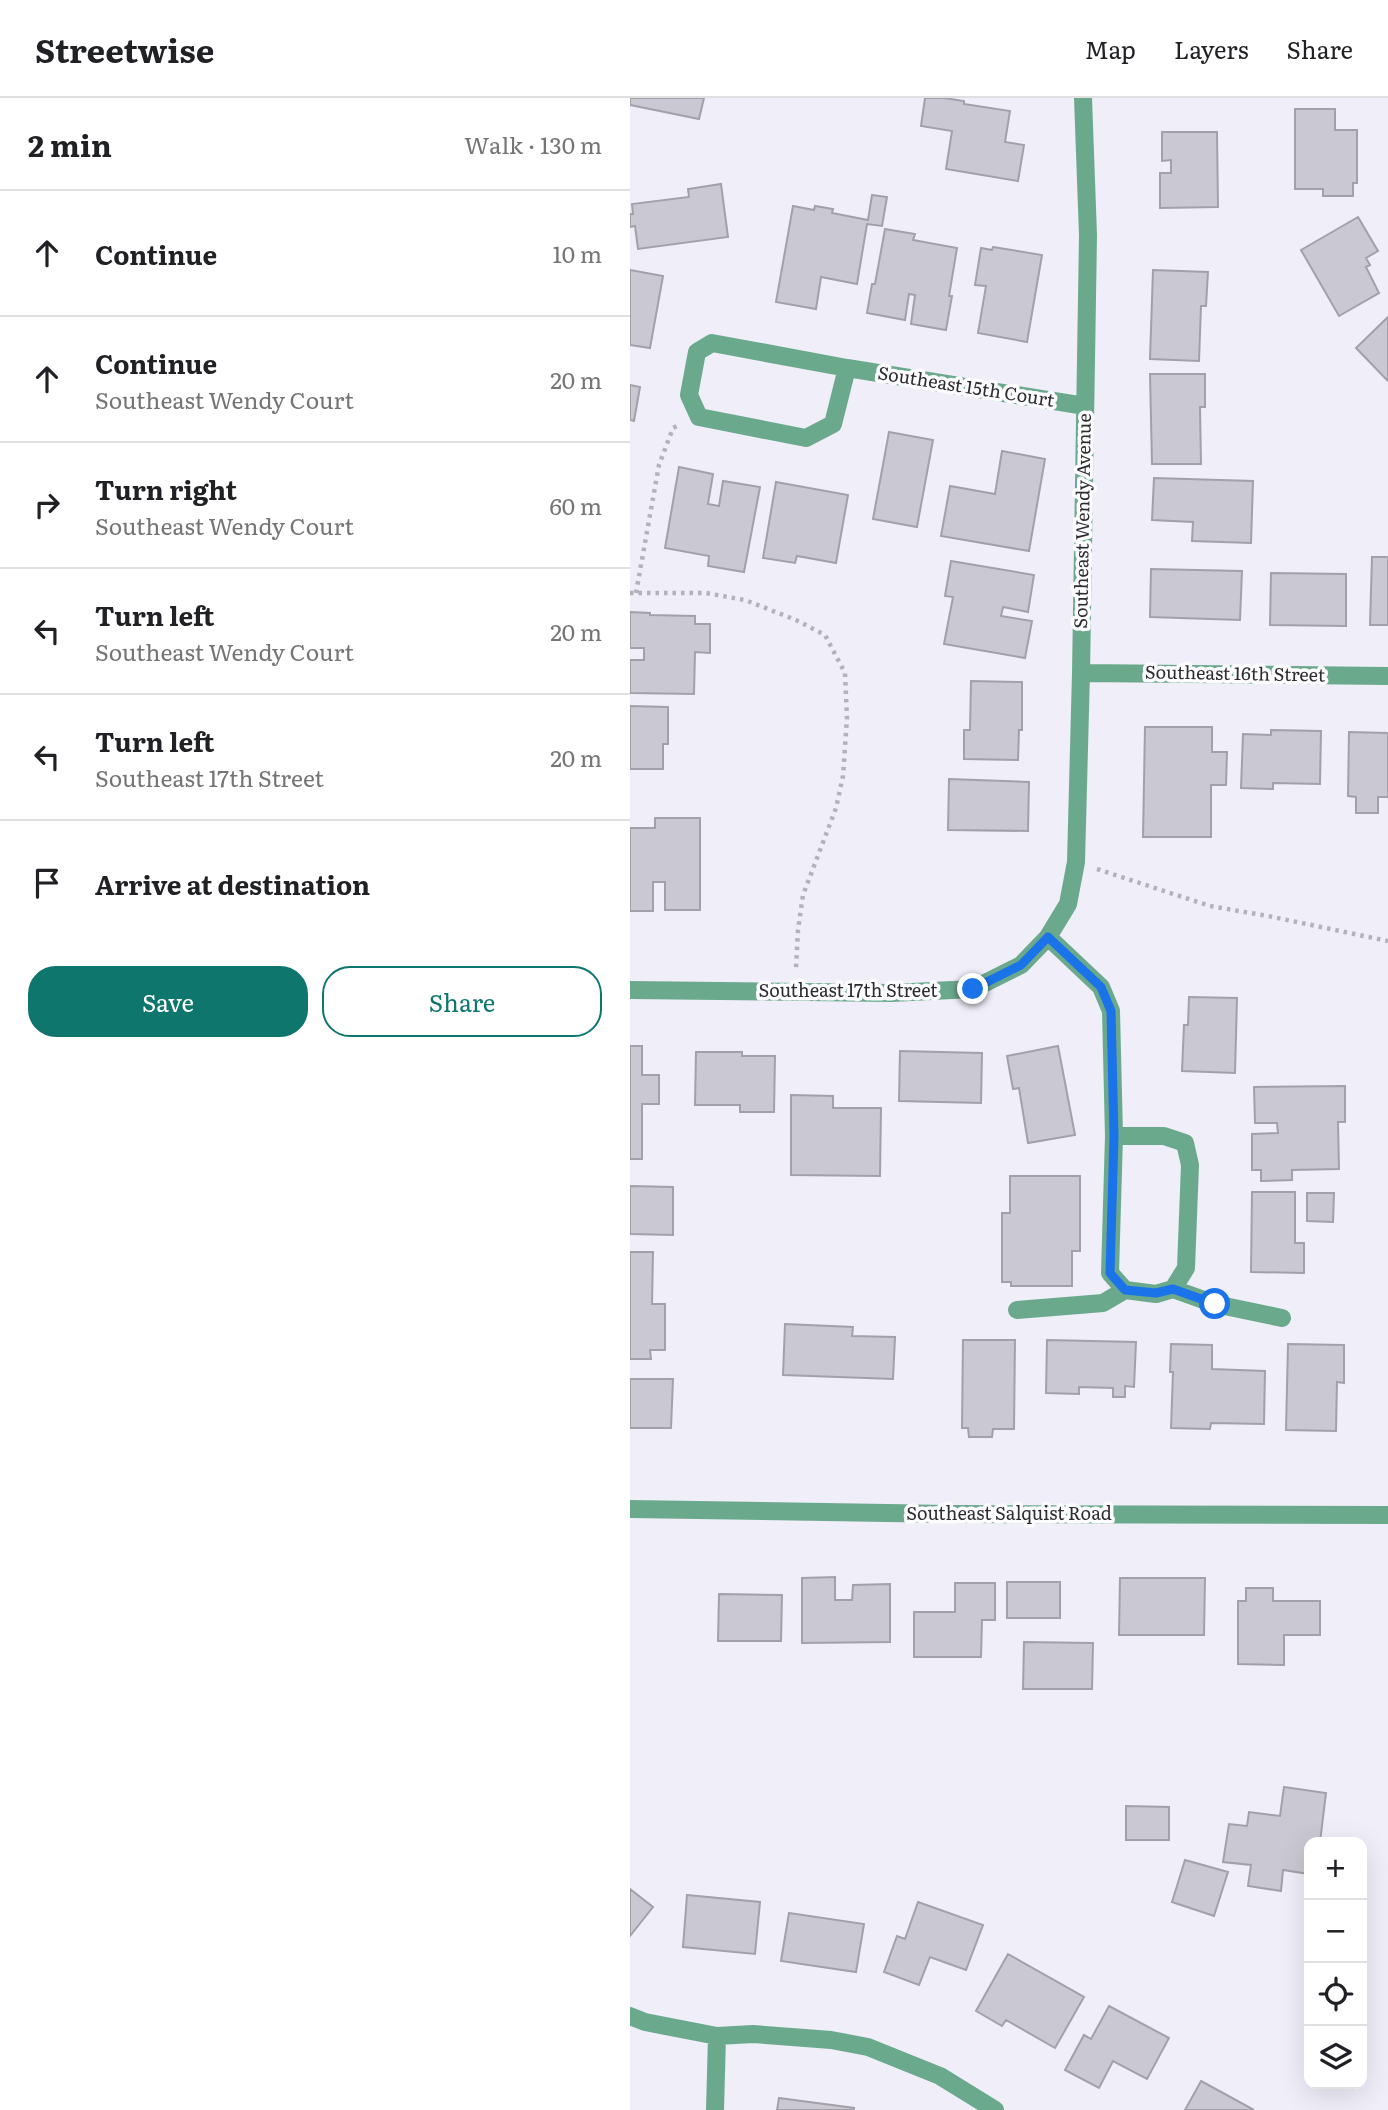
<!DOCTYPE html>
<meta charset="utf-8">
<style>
:root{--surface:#fff;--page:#f6f6f6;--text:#202124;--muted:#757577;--line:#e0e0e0;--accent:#0f766e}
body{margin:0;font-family:Literata,serif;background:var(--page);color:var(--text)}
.controls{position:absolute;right:21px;bottom:21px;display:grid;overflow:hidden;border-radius:14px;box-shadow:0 7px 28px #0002}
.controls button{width:63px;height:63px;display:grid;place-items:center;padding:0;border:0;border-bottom:2px solid var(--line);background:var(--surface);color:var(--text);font:35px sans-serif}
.stop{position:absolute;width:21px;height:21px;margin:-16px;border:5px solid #1a73e8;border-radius:50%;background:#fff}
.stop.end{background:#1a73e8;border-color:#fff;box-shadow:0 2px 7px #0008}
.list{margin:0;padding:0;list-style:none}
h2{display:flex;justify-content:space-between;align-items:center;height:91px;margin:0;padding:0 28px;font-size:30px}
h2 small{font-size:23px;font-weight:400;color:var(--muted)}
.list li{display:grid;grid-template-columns:46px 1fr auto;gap:21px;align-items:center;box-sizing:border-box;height:126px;padding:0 28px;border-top:2px solid var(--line)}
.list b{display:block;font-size:26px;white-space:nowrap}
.list p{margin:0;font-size:23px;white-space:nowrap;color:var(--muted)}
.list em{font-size:23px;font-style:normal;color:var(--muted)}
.actions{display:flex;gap:14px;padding:21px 28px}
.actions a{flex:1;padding:16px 0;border:2px solid var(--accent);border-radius:28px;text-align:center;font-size:24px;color:var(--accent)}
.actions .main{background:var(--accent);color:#fff}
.icon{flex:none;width:38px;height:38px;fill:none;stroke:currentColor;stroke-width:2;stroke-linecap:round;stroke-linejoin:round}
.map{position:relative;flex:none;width:758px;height:2012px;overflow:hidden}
header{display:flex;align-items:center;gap:42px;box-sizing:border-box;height:98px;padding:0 35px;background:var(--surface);border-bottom:2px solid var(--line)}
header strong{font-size:33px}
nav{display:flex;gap:38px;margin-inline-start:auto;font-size:24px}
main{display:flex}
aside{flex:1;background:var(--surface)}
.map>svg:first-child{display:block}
</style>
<header>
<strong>Streetwise</strong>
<nav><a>Map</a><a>Layers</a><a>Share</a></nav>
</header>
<main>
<aside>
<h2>2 min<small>Walk · 130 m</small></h2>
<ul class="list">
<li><svg class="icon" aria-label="ahead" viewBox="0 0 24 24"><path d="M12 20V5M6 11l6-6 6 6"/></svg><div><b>Continue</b></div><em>10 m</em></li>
<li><svg class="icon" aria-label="ahead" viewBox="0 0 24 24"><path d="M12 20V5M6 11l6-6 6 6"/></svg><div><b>Continue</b><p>Southeast Wendy Court</p></div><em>20 m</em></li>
<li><svg class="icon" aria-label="right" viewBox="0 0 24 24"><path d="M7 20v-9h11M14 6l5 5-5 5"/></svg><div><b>Turn right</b><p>Southeast Wendy Court</p></div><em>60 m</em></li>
<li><svg class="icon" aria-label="left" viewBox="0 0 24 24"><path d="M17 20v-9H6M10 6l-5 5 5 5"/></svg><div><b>Turn left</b><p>Southeast Wendy Court</p></div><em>20 m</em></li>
<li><svg class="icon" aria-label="left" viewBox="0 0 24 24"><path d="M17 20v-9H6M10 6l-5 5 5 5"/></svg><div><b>Turn left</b><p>Southeast 17th Street</p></div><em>20 m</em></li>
<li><svg class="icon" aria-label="arrive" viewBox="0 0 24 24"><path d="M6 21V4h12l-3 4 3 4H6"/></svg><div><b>Arrive at destination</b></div></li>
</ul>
<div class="actions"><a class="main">Save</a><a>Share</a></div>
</aside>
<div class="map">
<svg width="758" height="2012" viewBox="0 0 758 2012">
<rect width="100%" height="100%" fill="#efeef9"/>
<path fill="#cac8d2" stroke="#a3a0aa" stroke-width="2" d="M0,0H74L69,21L0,7Z
M295,0H314L334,3V6L380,13L375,44L394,47L388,83L316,71L322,33L291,28Z
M665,11H705V32H727V85H723V98H693V91H665Z
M532,34H587L588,109L530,110V75H541V62L532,63Z
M91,86L98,139L8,151L5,128L0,129V116H3L2,106L59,99L58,91Z
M242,97L257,99L252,128L237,126L227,186L191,179L186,211L146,204L163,108L184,112L185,108L203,111L202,115L238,122Z
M728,119L748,153L736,160L740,167L736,169L749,195L709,218L671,152Z
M255,131L285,136L283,142L327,150L319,198H322L316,232L281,226L285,197L279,196L275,222L237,215L242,186H245Z
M363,149L412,157L397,244L348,235L356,188L345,187L351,150L362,152Z
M0,172L33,178L20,250L0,247Z
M523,172L578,174L576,208H571L569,263L520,261Z
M758,219V283L726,250Z
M520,276H575V309H570L571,366H522Z
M0,287L10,289L4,323L0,322Z
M259,334L303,342L287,429L243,421Z
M372,353L415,361L399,453L311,438L320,388L365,396Z
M49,369L83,376L78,406L89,408L93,383L130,389L114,474L78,468L79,458L35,450Z
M524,380L623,383L621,445L562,443L563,424L522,422Z
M146,384L218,397L206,465L167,458L165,465L133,460Z
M742,459H758V527H740Z
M321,463L404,477L398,514L373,509L371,518L402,523L395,560L314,546L323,499L315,498Z
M521,471L612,473L610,522L520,519Z
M641,475L716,476V528L640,527Z
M0,514L20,515V517L65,518V526H80V555L65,554L64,596L0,595V562H14V550H0Z
M341,583L392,584V632H389L388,662L334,661V632H340Z
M0,608L38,609V646H33V671H0Z
M515,629H582V654H597L596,687H581V739H513Z
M641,632L691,633L690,686L643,685V691L611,690L613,636L641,637Z
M719,634L758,635V699H748V715H726V699L718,698Z
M319,681L399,684L398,733L318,732Z
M25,720H70V812H35V784H23V813H0V730H25Z
M559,899L607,900L605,975L552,973L554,927H558Z
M0,948H12V977H29V1006H12V1061H0Z
M428,948L445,1037L398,1045L389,990L383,991L377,958Z
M270,953L352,955L351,1005L269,1003Z
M66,954H112V958H145L144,1014H110V1007H65Z
M715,988V1024H708L709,1071L662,1072V1082L631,1083V1072H622V1036L648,1035L647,1025H625L624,989Z
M161,997L203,998V1010H251L250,1078L161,1077Z
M380,1078H450V1153H442V1188H381V1184H372V1115H380Z
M0,1088L43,1089V1137L0,1136Z
M622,1094H665V1145H674V1175L621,1174Z
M677,1095H704L703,1124L677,1123Z
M0,1154H23L22,1206H35V1252H20L21,1261H0Z
M155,1226L223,1229L222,1238L265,1239L263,1281L153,1277Z
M333,1242H385L384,1331H363L362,1339H339L338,1330H332Z
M417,1242L506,1244L504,1289L495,1288V1299H483V1290L449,1289V1296L416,1295Z
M541,1246L582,1247V1271L635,1273L634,1326L581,1325L580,1331L541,1330L543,1274H540Z
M658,1246L714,1247V1285L707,1284L706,1333L656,1332Z
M0,1281H43L41,1330H0Z
M205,1479V1502H222L223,1487L260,1486V1544L172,1545V1480Z
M490,1480H575L574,1537H489Z
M377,1484H430V1520H377Z
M325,1485H365V1522H352L351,1559H284V1514H325Z
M616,1490H643V1503H690V1537H654V1567L608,1566V1503H616Z
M89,1496L152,1497L151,1543H88Z
M394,1544L463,1545L462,1591H393Z
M654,1689L696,1695L690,1744H679V1776L653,1772L651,1793L618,1788L621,1767L593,1764L599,1726L617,1728L619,1714L650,1718Z
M496,1708L539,1709V1742H496Z
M555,1762L598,1774L584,1818L542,1804Z
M0,1791L23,1809L0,1838Z
M57,1797L130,1804L125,1856L53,1849Z
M288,1804L353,1827L336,1872L300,1859L289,1887L254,1874L267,1838L275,1841Z
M159,1815L234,1826L226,1874L151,1863Z
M378,1856L454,1899L425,1950L376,1922L372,1928L346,1913Z
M479,1908L539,1940L517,1981L483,1963L469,1990L435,1972L454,1937L461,1941Z
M571,1983L624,2012H555Z
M149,2000L224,2010V2012H147Z"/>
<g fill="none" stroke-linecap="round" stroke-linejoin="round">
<path stroke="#b3b2bb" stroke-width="4.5" stroke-dasharray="3.5 5" stroke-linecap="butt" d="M0,495H76L115,502L166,522L195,537L215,575L217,620L213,678L206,710L173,797L168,832L166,870
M6,495L29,367L43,330L47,328
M467,771L580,808L638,818L758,843"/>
<path stroke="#6ba98c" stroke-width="18" d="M217,270L203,326L176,340L69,319L59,297L67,254L82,245L217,270L455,308
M451,575L758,578
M418,839L471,889L481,913L484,1038
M0,892L261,895L343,891L391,867L418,839L438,806L446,764L451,575L458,137L453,0
M484,1038H534L555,1045L560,1067L556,1170L543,1191L526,1196L495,1192L480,1175Z
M543,1191L585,1206L652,1220
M387,1212L473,1205L495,1192
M0,1411L319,1416L758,1417
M0,1918L15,1924L87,1938L85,2012
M87,1938L123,1936L201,1942L238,1949L310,1978L365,2012"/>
</g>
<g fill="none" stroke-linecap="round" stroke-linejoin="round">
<path stroke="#1a73e8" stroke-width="9" d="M343,891L391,867L418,839L471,889L481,913L484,1038L480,1175L495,1192L526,1195L543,1191L585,1206"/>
</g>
<g text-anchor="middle" stroke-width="7" stroke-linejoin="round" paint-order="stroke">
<g font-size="18" fill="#2d2d31" stroke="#fcfcfe">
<text transform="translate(336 289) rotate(9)" y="6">Southeast 15th Court</text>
<text transform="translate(453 423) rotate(-89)" y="6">Southeast Wendy Avenue</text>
<text transform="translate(605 576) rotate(1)" y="6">Southeast 16th Street</text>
<text x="218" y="899">Southeast 17th Street</text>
<text x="379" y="1422">Southeast Salquist Road</text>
</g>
</g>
</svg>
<div class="controls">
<button>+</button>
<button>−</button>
<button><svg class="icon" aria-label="locate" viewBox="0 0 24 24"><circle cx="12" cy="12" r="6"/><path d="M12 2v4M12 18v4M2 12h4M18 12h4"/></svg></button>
<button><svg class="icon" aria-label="layers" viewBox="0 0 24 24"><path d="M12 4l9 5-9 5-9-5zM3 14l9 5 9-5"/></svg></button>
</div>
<div class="stop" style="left:585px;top:1206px"></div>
<div class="stop end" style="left:343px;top:891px"></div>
</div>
</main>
